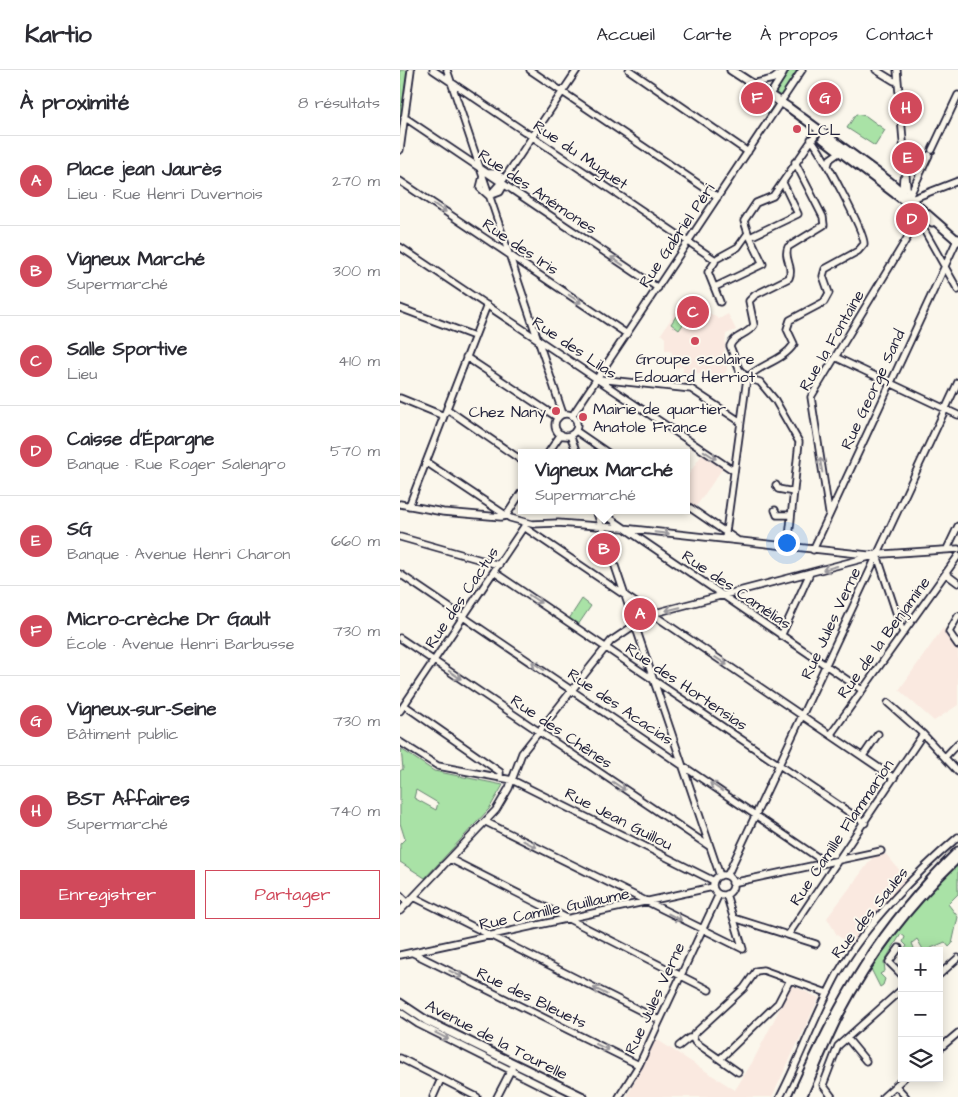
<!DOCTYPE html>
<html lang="fr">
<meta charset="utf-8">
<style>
:root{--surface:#fff;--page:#f7f7f7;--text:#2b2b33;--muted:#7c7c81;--line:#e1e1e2;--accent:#d1495b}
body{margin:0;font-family:"Architects Daughter",sans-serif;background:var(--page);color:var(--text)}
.controls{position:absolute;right:15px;bottom:15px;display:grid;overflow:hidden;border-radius:0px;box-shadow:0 2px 12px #0003}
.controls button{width:45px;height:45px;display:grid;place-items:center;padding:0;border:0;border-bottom:1px solid var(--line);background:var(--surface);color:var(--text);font:25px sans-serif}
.you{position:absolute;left:386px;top:472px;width:18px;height:18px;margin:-12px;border:4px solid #fff;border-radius:50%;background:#1a73e8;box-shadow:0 0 0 8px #1a73e833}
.badge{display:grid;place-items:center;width:32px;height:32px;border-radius:50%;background:var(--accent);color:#fff;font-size:16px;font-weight:700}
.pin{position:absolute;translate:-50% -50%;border:2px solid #fff;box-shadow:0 1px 5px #0006}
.popup{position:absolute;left:118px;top:379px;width:172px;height:65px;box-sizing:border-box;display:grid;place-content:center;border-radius:0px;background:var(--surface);filter:drop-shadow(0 1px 4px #0005);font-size:16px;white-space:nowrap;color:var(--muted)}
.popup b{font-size:19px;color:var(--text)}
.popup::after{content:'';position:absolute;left:50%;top:100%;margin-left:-10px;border:10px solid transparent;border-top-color:var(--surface)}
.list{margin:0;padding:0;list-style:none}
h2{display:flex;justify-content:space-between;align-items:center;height:65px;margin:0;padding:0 20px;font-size:21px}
h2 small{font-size:16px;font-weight:400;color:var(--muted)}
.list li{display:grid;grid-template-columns:32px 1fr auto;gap:15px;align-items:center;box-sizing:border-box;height:90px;padding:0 20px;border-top:1px solid var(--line)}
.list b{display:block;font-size:19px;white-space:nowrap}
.list p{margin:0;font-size:16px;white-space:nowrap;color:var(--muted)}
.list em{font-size:16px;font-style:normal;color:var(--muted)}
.actions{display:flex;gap:10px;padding:15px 20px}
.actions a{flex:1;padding:11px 0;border:1px solid var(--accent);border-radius:0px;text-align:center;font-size:18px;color:var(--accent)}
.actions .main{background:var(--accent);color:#fff}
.icon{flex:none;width:28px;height:28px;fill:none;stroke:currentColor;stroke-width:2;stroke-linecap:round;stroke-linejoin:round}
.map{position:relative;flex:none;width:558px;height:1027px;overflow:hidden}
header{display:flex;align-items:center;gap:30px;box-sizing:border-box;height:70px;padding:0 25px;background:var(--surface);border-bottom:1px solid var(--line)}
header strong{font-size:24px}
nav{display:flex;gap:28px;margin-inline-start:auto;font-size:18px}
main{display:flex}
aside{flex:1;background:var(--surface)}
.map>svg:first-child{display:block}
</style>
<header>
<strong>Kartio</strong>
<nav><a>Accueil</a><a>Carte</a><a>À propos</a><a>Contact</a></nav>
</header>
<main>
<aside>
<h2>À proximité<small>8 résultats</small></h2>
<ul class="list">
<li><span class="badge">A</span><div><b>Place jean Jaurès</b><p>Lieu · Rue Henri Duvernois</p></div><em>270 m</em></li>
<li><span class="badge">B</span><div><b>Vigneux Marché</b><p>Supermarché</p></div><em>300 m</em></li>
<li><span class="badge">C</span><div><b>Salle Sportive</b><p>Lieu</p></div><em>410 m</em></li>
<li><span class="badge">D</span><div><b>Caisse d'Épargne</b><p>Banque · Rue Roger Salengro</p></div><em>570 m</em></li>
<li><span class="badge">E</span><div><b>SG</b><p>Banque · Avenue Henri Charon</p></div><em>660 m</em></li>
<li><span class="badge">F</span><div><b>Micro-crèche Dr Gault</b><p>École · Avenue Henri Barbusse</p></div><em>730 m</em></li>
<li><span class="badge">G</span><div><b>Vigneux-sur-Seine</b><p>Bâtiment public</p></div><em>730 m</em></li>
<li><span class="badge">H</span><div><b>BST Affaires</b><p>Supermarché</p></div><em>740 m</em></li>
</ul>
<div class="actions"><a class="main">Enregistrer</a><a>Partager</a></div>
</aside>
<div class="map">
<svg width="558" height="1027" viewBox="0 0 558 1027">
<rect width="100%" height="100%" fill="#fbf7ec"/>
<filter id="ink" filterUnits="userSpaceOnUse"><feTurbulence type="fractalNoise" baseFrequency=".02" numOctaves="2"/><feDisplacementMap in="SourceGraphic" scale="10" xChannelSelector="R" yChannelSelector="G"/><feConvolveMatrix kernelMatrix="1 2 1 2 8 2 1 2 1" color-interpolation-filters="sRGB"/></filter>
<g filter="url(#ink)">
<path fill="#fae9e0" d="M285,227L319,249L328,244L336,260L326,264L324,288L327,289V300L323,306L295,303L294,312L282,311L283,297L271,296L272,282L265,280V268L261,264Z
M302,384L323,398L295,438L287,432V407Z
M543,558L558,581V635L534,651L499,620Z
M486,784L507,809L452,876L437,865L427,848L473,787Z
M392,915L419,928L372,1027H227L256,969L335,1020L353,991Z"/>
<path fill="#a9e2a6" stroke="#668270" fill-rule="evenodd" d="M0,0H9L0,52Z
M389,0H399L381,26L375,22Z
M456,44L466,46L485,60L475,76L447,58Z
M280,240L289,246L279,260L271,254Z
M182,529L191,536L178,555L169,549Z
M1,679L34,701L103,715L89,739L25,808L0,792V774L5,769L0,753V701L3,699ZM16,720L38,733L36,740L14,728Z
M558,793V824L548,834L558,847L552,874L549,877L545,872L524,881L517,869L512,873L515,881H503L507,876L503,872L505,867L501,864L484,892L485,901L480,904L485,909L483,915L480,917L471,899L509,846Z"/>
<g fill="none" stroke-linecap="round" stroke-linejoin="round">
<defs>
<path id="minor" d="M33,0L314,189
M47,0L163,344
M130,0L318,127
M229,0L348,82
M476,0L494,11H498
M497,0L507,118L512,129
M352,14L373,9L385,0
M369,26L383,4
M4,47L258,218
M0,80L11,0
M532,80L558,25
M428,95L430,89L440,82
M87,103H97L104,109
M83,106L80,118L89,126L100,122L104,115
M0,111L227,264
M502,124L503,108
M510,125L529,85
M89,126L104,109L177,0
M509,130L558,111
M511,137L558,220
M350,167L398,144L383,113
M0,177L334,401
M318,188L338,177L348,163L344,151L356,133L373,126L416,64
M315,192L308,202L320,232
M315,217L363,194L349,165
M0,238L74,266
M66,287L158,348
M435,287L558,345
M347,308C360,294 383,291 394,274L387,259L390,250L424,232L429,223L423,206L425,199L458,181L464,174C465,162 421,81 411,69
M347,308L339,299L330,276C334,265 348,265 354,255L349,231L355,225L389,208C394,196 383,188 388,177L424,155L423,147L395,92
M347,308L360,312L375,330L399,372L388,477
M199,309L291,319L341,352
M0,328L44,346
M47,339L121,390
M155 355a11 11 0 1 1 22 0a11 11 0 1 1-22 0Z
M172,346L402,0
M176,361L208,383
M170,365L177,383
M148,383L161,364
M26,392L110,448L132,454L158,453L223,458L468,485L558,479
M376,415L378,419L394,422
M0,434L43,442L101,447L106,446
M286,435L337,470
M9,436L87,235
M196,440L320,806
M198,440L462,620
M375,440L377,445H391
M429,443L411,327L518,150
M106,446L121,423
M124,457L494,708
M0,467L99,495
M325,469L347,308
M547,479L558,456
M413,480L558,168
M477,485L503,563
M94,502L465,753
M0,504L426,793
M546,504L558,513
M558,546L549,562L558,575
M381,566L410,503
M0,568L309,776
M488,633L523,664
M4,635L100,702V708
M0,641L125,455
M431,664L558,486
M0,672L38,696L112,710L314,811
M463,686L478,664
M545,687L558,673
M86,752L343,879L326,824
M50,789L309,920
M313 815a10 10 0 1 1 20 0a10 10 0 1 1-20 0Z
M327,806L558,312
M332,813L481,781
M0,825L8,833
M14,827L259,950
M0,841L96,740L109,718L122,683L211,571L251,544L477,485
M334,848L416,874
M388,865L523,664L558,702
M499,878L489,892L502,905
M13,883L239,995
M0,885L313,817
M539,905L558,888
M0,942L18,954L164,1027
M447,968L466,991
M279,976L289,968H293
M539,979L558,963
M0,988L77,1027
M320,989L378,933L390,910
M338,1002L295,972L293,968L294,964L344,918L356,901L363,900L427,923
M496,1016L506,1027
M33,1027L41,1009
M97,1027L112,998
M219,1027L239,995L319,824
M380,1027C401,986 416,943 438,903C466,854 515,804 558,767
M432,1027L423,1015L438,976L502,919
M483,1027L504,1008"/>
<path id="major" d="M331,0L388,37L489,111L558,171
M423,69L532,152
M0,933L27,951L183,1027
M396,1027C440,928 480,858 558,781
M402,1027C415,999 426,970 440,943C470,885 511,833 558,788"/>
</defs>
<use href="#minor" stroke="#22223b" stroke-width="9"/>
<use href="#major" stroke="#22223b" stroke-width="11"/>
<use href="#minor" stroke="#fbf7ec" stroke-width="5.5"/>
<use href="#major" stroke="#fbf7ec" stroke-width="7"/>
</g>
<defs><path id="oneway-shaft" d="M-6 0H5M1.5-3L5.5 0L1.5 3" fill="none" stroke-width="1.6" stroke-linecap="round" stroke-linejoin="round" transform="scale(1.25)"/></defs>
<g stroke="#99979c">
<use href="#oneway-shaft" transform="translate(40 138) rotate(34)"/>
<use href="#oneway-shaft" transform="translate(217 191) rotate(-146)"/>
<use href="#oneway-shaft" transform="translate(175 229) rotate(34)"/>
<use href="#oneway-shaft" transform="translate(310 385) rotate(34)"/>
<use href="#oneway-shaft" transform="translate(421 395) rotate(-100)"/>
<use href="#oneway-shaft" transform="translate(262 463) rotate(6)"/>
<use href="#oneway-shaft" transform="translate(430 498) rotate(165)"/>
<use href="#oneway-shaft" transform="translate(135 529) rotate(34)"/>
<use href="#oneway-shaft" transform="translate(273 539) rotate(166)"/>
<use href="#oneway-shaft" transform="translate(321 591) rotate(34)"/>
<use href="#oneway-shaft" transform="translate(138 596) rotate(-146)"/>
<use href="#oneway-shaft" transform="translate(55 605) rotate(34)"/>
<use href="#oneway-shaft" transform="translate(219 716) rotate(34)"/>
<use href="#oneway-shaft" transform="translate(316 717) rotate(-146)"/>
<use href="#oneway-shaft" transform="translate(130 774) rotate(27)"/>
<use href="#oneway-shaft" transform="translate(275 847) rotate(27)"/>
<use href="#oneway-shaft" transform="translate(56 904) rotate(26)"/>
<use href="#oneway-shaft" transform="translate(200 921) rotate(-153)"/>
<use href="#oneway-shaft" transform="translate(42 966) rotate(27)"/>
<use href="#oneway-shaft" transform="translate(202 977) rotate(26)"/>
</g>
</g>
<g fill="#d1495b" stroke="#fbf7ec" stroke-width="2">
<circle cx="397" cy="59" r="5"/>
<circle cx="295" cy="271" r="5"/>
<circle cx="156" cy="341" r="5"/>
<circle cx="183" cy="347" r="5"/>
</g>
<g text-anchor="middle" stroke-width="4" stroke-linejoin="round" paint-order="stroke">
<g font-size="16" fill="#22223b" stroke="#fbf7ec" text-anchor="start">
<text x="407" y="65">LCL</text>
<text x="295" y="294" text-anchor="middle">Groupe scolaire<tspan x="295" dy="18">Edouard Herriot</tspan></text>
<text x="193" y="344">Mairie de quartier<tspan x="193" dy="18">Anatole France</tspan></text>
<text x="146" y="347" text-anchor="end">Chez Nany</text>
</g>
<g font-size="16" fill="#22223b" stroke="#fbf7ec">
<text transform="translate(181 84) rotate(34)" y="6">Rue du Muguet</text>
<text transform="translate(138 121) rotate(34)" y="6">Rue des Anémones</text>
<text transform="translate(276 165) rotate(-56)" y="6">Rue Gabriel Péri</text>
<text transform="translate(121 176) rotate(34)" y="6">Rue des Iris</text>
<text transform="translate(431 270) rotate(-60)" y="6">Rue la Fontaine</text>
<text transform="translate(175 277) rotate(34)" y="6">Rue des Lilas</text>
<text transform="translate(472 319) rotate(-65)" y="6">Rue George Sand</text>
<text transform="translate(337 519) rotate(34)" y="6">Rue des Camélias</text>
<text transform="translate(61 527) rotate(-56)" y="6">Rue des Cactus</text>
<text transform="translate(430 553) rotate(-65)" y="6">Rue Jules Verne</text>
<text transform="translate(483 567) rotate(-54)" y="6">Rue de la Benjamine</text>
<text transform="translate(287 616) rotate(34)" y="6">Rue des Hortensias</text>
<text transform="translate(221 636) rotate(34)" y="6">Rue des Acacias</text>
<text transform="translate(162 661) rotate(34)" y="6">Rue des Chênes</text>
<text transform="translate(219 748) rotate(27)" y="6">Rue Jean Guillou</text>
<text transform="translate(441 762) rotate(-56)" y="6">Rue Camille Flammarion</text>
<text transform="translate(154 838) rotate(-12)" y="6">Rue Camille Guillaume</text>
<text transform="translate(469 842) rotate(-51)" y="6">Rue des Saules</text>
<text transform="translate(132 927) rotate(26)" y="6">Rue des Bleuets</text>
<text transform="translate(254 928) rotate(-65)" y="6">Rue Jules Verne</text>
<text transform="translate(97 969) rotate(27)" y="6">Avenue de la Tourelle</text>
</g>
</g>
</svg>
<div class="controls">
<button>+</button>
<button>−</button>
<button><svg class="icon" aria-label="layers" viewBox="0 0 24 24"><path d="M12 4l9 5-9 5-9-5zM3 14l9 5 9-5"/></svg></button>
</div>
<div class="you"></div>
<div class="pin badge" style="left:240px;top:544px">A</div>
<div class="pin badge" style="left:204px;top:479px">B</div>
<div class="popup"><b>Vigneux Marché</b>Supermarché</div>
<div class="pin badge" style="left:293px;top:242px">C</div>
<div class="pin badge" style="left:512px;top:149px">D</div>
<div class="pin badge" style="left:508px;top:88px">E</div>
<div class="pin badge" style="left:357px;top:28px">F</div>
<div class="pin badge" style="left:425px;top:28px">G</div>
<div class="pin badge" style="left:506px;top:38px">H</div>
</div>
</main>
